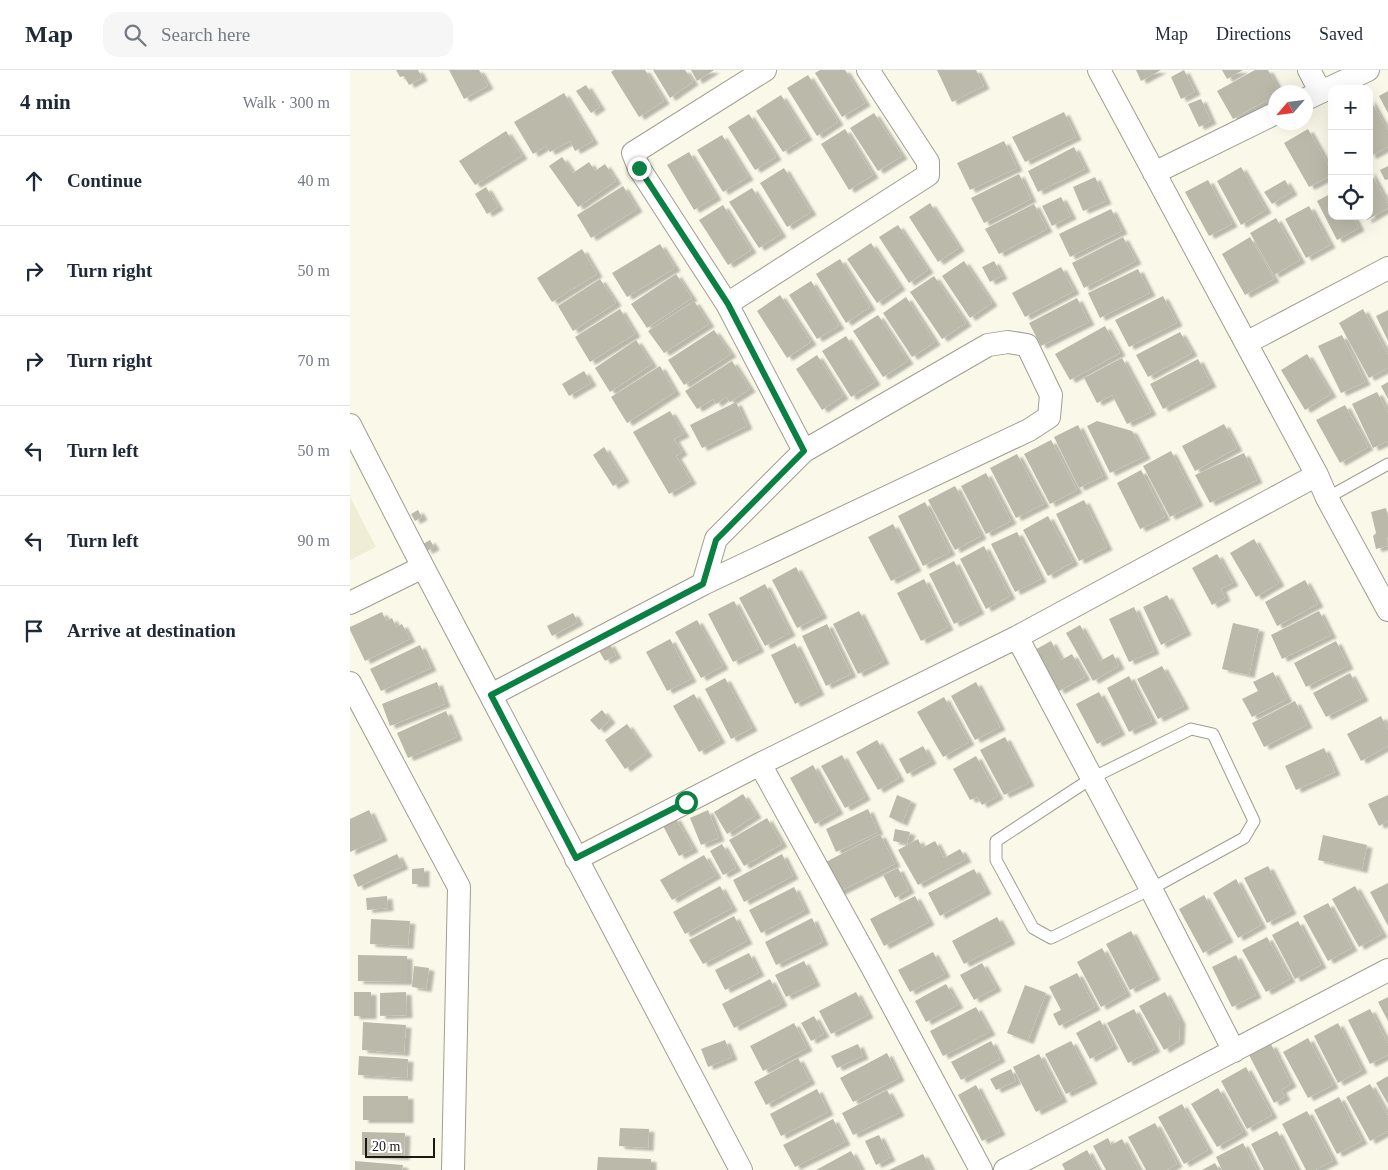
<!DOCTYPE html>
<meta charset="utf-8">
<style>
:root{--surface:#fff;--page:#f6f6f7;--text:#1f2937;--muted:#747a83;--line:#e0e1e3}
body{margin:0;font-family:"Times New Roman",serif;background:var(--page);color:var(--text)}
.controls{position:absolute;right:15px;top:15px;display:grid;overflow:hidden;border-radius:10px;box-shadow:0 5px 20px #0002}
.controls button{width:45px;height:45px;display:grid;place-items:center;padding:0;border:0;border-bottom:1px solid var(--line);background:var(--surface);color:var(--text);font:25px sans-serif}
.compass{position:absolute;left:918px;top:15px;width:45px;height:45px;border-radius:50%;background:var(--surface);box-shadow:0 5px 20px #0002;rotate:242deg}
.scale{position:absolute;left:15px;bottom:12px;width:70px;box-sizing:border-box;padding-left:5px;border:2px solid #1a1a14;border-top:0;font-size:14px;line-height:18px;white-space:nowrap;color:#1a1a14;-webkit-text-stroke:4px #fff;paint-order:stroke}
.stop{position:absolute;width:15px;height:15px;margin:-11px;border:4px solid #0b8043;border-radius:50%;background:#fff}
.stop.end{background:#0b8043;border-color:#fff;box-shadow:0 1px 5px #0008}
.list{margin:0;padding:0;list-style:none}
h2{display:flex;justify-content:space-between;align-items:center;height:65px;margin:0;padding:0 20px;font-size:21px}
h2 small{font-size:16px;font-weight:400;color:var(--muted)}
.list li{display:grid;grid-template-columns:32px 1fr auto;gap:15px;align-items:center;box-sizing:border-box;height:90px;padding:0 20px;border-top:1px solid var(--line)}
.list b{display:block;font-size:19px;white-space:nowrap}
.list em{font-size:16px;font-style:normal;color:var(--muted)}
.icon{flex:none;width:28px;height:28px;fill:none;stroke:currentColor;stroke-width:2;stroke-linecap:round;stroke-linejoin:round}
.map{position:relative;flex:none;width:1038px;height:1100px;overflow:hidden}
header{display:flex;align-items:center;gap:30px;box-sizing:border-box;height:70px;padding:0 25px;background:var(--surface);border-bottom:1px solid var(--line)}
header strong{font-size:24px}
nav{display:flex;gap:28px;margin-inline-start:auto;font-size:18px}
.search{width:350px;height:45px;background:var(--page);display:flex;align-items:center;gap:12px;box-sizing:border-box;padding:0 18px;border-radius:15px;color:var(--muted);font-size:19px}
main{display:flex}
aside{flex:1;background:var(--surface)}
.map>svg:first-child{display:block}
</style>
<header>
<strong>Map</strong>
<div class="search"><svg class="icon" aria-label="search" viewBox="0 0 24 24"><circle cx="10" cy="10" r="6"/><path d="M15 15l6 6"/></svg>Search here</div>
<nav><a>Map</a><a>Directions</a><a>Saved</a></nav>
</header>
<main>
<aside>
<h2>4 min<small>Walk · 300 m</small></h2>
<ul class="list">
<li><svg class="icon" aria-label="ahead" viewBox="0 0 24 24"><path d="M12 20V5M6 11l6-6 6 6"/></svg><div><b>Continue</b></div><em>40 m</em></li>
<li><svg class="icon" aria-label="right" viewBox="0 0 24 24"><path d="M7 20v-9h11M14 6l5 5-5 5"/></svg><div><b>Turn right</b></div><em>50 m</em></li>
<li><svg class="icon" aria-label="right" viewBox="0 0 24 24"><path d="M7 20v-9h11M14 6l5 5-5 5"/></svg><div><b>Turn right</b></div><em>70 m</em></li>
<li><svg class="icon" aria-label="left" viewBox="0 0 24 24"><path d="M17 20v-9H6M10 6l-5 5 5 5"/></svg><div><b>Turn left</b></div><em>50 m</em></li>
<li><svg class="icon" aria-label="left" viewBox="0 0 24 24"><path d="M17 20v-9H6M10 6l-5 5 5 5"/></svg><div><b>Turn left</b></div><em>90 m</em></li>
<li><svg class="icon" aria-label="arrive" viewBox="0 0 24 24"><path d="M6 21V4h12l-3 4 3 4H6"/></svg><div><b>Arrive at destination</b></div></li>
</ul>
</aside>
<div class="map">
<svg width="1038" height="1100" viewBox="0 0 1038 1100">
<defs>
<filter id="shadow"><feDropShadow dx="5.5" dy="3" stdDeviation="1" flood-color="#0004"/></filter>
</defs>
<rect width="100%" height="100%" fill="#faf8e8"/>
<path fill="#efedd5" d="M0,427L26,477L0,490Z"/>
<path fill="#bbbaaa" filter="url(#shadow)" d="M46,0H68L72,8L59,15L54,6L50,7Z
M99,0H129L138,16L114,29Z
M264,0H295L314,31L289,47L261,2Z
M303,0H335L343,12L320,28Z
M341,0H364L347,11Z
M470,0H495L515,33L492,47L465,3Z
M587,0H626L634,16L602,32Z
M786,0H811L791,11Z
M834,0L845,22L831,29L821,7Z
M872,0H893L877,9Z
M905,0H918L930,22H926V25L883,49L867,21Z
M458,5L488,52L467,66L437,18Z
M236,15L250,37L241,43L226,21Z
M1038,21V43L1029,26Z
M214,23L243,71L225,81L220,71L200,82L196,76L183,84L164,52Z
M431,25L457,67L433,82L406,41Z
M1019,28L1038,61V77L1021,86L1019,83Z
M851,29L861,51L849,57L838,34Z
M714,42L726,67L675,92L662,67Z
M524,43L552,86L528,101L500,58Z
M399,44L426,87L405,100L378,57Z
M495,59L523,105L499,120L471,74Z
M958,59L982,102V105L959,117L934,73Z
M156,61L172,86L125,115L109,91Z
M372,65L398,107L373,122L347,80Z
M654,71L667,98L620,120L607,93Z
M724,77L735,99L688,122L678,101Z
M339,82L366,127L344,140L317,95Z
M212,87L223,103L239,92L245,101L255,94L266,111L228,137L199,96Z
M1038,96V109L1035,110L1030,100Z
M891,97L916,140L891,155L867,111Z
M434,98L461,142L437,157L410,113Z
M1019,100L1038,134V138L1017,150L1015,146H1019Z
M669,104L681,129L634,153L621,128Z
M745,107L756,131L733,141L723,117Z
M858,110L882,154L859,166L835,122Z
M935,110L942,122L922,134L914,122Z
M273,116L287,139L241,168L227,145Z
M136,117L148,137L137,144L125,124Z
M402,118L431,164L409,178L379,132Z
M982,123V146H1003L1009,158L987,170L967,131Z
M711,127L721,146L702,156L692,136Z
M580,133L609,178L588,192L559,147Z
M684,134L697,159L649,184L635,159Z
M373,135L401,180L378,195L349,150Z
M959,136L980,175L956,188L935,149Z
M761,139L772,161L720,187L709,164Z
M926,148L950,190L924,205L900,163Z
M548,155L578,200L559,213L529,167Z
M773,167L786,191L734,218L722,193Z
M900,167L924,209L895,225L872,184Z
M521,173L550,217L527,233L497,189Z
M310,174L325,198L277,227L262,203Z
M232,179L247,204L202,232L187,208Z
M490,189L520,237L496,253L466,204Z
M614,191L642,233L620,248L592,206Z
M644,191L652,206L640,212L632,197Z
M711,197L724,221L675,247L662,223Z
M788,199L800,223L750,248L738,223Z
M326,204L342,228L297,258L281,234Z
M584,206L616,253L592,269L560,222Z
M250,209L266,233L223,261L208,236Z
M461,211L489,256L467,269L439,225Z
M430,225L461,272L437,288L407,241Z
M813,226L827,253L779,277L765,250Z
M556,227L585,272L562,287L533,243Z
M727,228L739,252L691,276L679,253Z
M344,231L359,254L314,283L298,261Z
M270,239L285,264L240,292L225,267Z
M1013,239L1038,285V298L1019,308L989,253Z
M1038,240V271L1026,246Z
M528,245L558,291L533,307L503,261Z
M755,256L770,283L720,310L705,284Z
M364,260L381,284L334,315L318,290Z
M830,262L842,283L798,307L786,285Z
M992,265L1015,312L991,323L968,276Z
M496,266L525,312L501,327L472,281Z
M286,270L302,294L260,322L245,298Z
M957,284L981,324L955,340L931,300Z
M467,285L493,326L472,340L446,299Z
M772,288L801,342L777,354L762,325L747,333L734,308Z
M848,289L861,314L813,339L800,314Z
M382,291L400,319L380,332L376,327L366,334L363,329L347,339L335,321Z
M310,296L325,322L277,353L261,327Z
M234,301L241,313L219,326L212,314Z
M1038,312V329L1031,316Z
M1027,322L1038,343V371L1023,378L1002,334Z
M386,332L397,356L352,378L340,355Z
M995,335L1018,377L990,393L966,350Z
M320,341L334,364L324,369L332,382L326,386L341,411L319,424L283,362Z
M747,351L782,361L795,386L760,403L737,356Z
M874,354L887,378L845,401L832,376Z
M728,355L753,406L729,418L704,367Z
M701,370L727,420L700,434L674,384Z
M254,377L274,409L263,416L243,385Z
M821,381L848,433L820,447L793,396Z
M894,383L907,410L860,433L845,405Z
M667,384L694,434L666,448L640,398Z
M791,400L815,447L790,459L767,413Z
M636,403L661,451L636,464L611,416Z
M605,416L631,466L605,480L578,430Z
M734,430L757,477L729,491L706,444Z
M575,432L600,482L573,496L548,446Z
M1036,438L1038,447V467H1037L1038,476L1026,479L1023,466L1026,463L1021,442Z
M68,440L72,447L65,451L61,444Z
M698,446L723,492L698,506L673,460Z
M543,454L566,498L541,511L518,467Z
M667,462L691,509L665,522L641,474Z
M904,469L929,513L906,527L880,483Z
M80,470L84,477L77,481L73,474Z
M634,476L660,526L636,539L610,489Z
M867,484L883,513L871,519L875,528L862,535L842,498Z
M604,491L629,541L604,554L579,504Z
M446,497L472,545L447,558L422,510Z
M574,509L598,557L571,571L547,523Z
M955,510L968,534L927,556L915,532Z
M415,514L440,563L415,576L389,528Z
M817,525L836,562L811,575L793,537Z
M384,531L409,579L383,592L358,544Z
M784,537L804,581L779,592L759,549Z
M509,541L534,591L508,604L483,554Z
M969,541L981,565L932,589L921,565Z
M32,542L36,551L42,548L46,557L52,554L60,569L15,591L0,560V557Z
M223,543L228,552L202,566L197,556Z
M347,550L373,596L351,608L325,562Z
M883,553L909,559L899,605L872,599Z
M477,554L501,604L476,616L452,566Z
M730,555L750,591L763,584L769,596L743,611L716,563Z
M320,569L341,609L317,621L296,582Z
M701,571L711,590L722,584L735,607L709,621L692,590L681,582Z
M986,571L998,596L956,617L944,593Z
M259,573L266,585L255,591L248,579Z
M445,573L469,622L445,634L421,585Z
M70,575L81,598L31,621L20,599Z
M812,596L834,636L808,649L787,609Z
M923,602L937,629L902,647L892,629L908,621L903,612Z
M1000,603L1013,628L976,647L963,623Z
M779,606L802,651L779,662L757,618Z
M375,608L402,658L381,669L355,619Z
M87,612L95,634L40,656L32,634Z
M626,612L650,657L625,670L601,626Z
M749,622L770,662L747,674L726,634Z
M344,624L370,670L349,682L323,636Z
M594,627L619,672L593,687L567,642Z
M945,631L957,655L914,677L902,653Z
M252,640L260,650L249,660L240,650Z
M96,641L107,667L58,688L47,663Z
M1031,646L1038,660V676L1011,691L997,664Z
M277,654L297,683L275,699L255,670Z
M655,667L679,713L654,725L630,680Z
M527,670L549,708L528,720L506,682Z
M573,676L581,691L557,704L549,689Z
M974,678L985,702L946,720L935,696Z
M492,685L515,727L495,738L471,696Z
M626,686L648,726L632,735L627,727L620,730L603,699Z
M463,695L488,741L465,754L440,708Z
M393,724L406,745L377,764L364,742Z
M547,725L561,731L552,753L539,747Z
M1038,725V751L1029,756L1018,734Z
M518,739L528,762L486,782L476,759Z
M19,740L32,768L0,782V749Z
M358,740L369,768L351,775L340,748Z
M325,747L343,779L329,786L312,754Z
M417,748L432,774L394,796L379,770Z
M545,759L560,762L557,774L543,771Z
M530,764L545,794L487,823L472,794Z
M973,765L1017,775L1012,800L968,790Z
M568,769L572,778L585,771L594,788L610,779L616,789L568,815L548,780Z
M372,774L386,798L373,805L360,781Z
M47,784L53,796L8,817L3,805Z
M432,784L443,806L394,832L383,810Z
M354,785L366,805L322,830L310,810Z
M918,796L941,841L917,853L894,808Z
M74,798V814H62V799Z
M548,798L559,820L545,828L533,805Z
M624,799L636,821L590,846L578,823Z
M886,809L911,855L888,868L863,823Z
M1038,813V856L1020,822Z
M370,816L382,838L335,864L323,842Z
M1005,816L1032,864L1009,877L982,829Z
M444,817L455,840L411,863L399,840Z
M854,825L878,869L853,883L829,839Z
M37,826L38,838L17,840L16,828Z
M565,826L579,852L534,876L520,849Z
M978,833L1002,878L978,891L953,846Z
M384,846L397,871L353,894L339,870Z
M647,847L660,871L614,894L602,871Z
M462,848L473,872L426,895L415,872Z
M21,849L60,851L58,876L20,874Z
M948,851L971,895L945,909L922,865Z
M781,861L805,907L780,920L756,874Z
M917,867L940,909L916,922L892,880Z
M752,878L776,923L751,937L727,892Z
M583,882L595,904L560,922L548,900Z
M399,883L409,903L375,920L365,900Z
M8,885L57,886V912L8,911Z
M886,885L906,925L882,937L862,897Z
M454,891L465,913L436,927L425,905Z
M632,893L646,918L624,930L610,905Z
M64,896L79,898L76,919L62,917Z
M727,903L745,937L709,956L703,944L711,940L699,917Z
M420,909L432,933L384,958L372,934Z
M596,914L608,935L576,952L565,931Z
M675,915L696,923L678,971L657,963Z
M4,922H21V946H4Z
M56,922L57,945L30,946V923Z
M506,922L518,945L481,964L469,941Z
M815,922L830,951L829,971L814,980L789,936Z
M1038,927V951L1028,932Z
M626,937L640,962L593,986L580,961Z
M784,939L805,979L778,993L757,953Z
M1020,939L1038,974V985L1020,994L998,950Z
M464,946L474,964L461,971L451,953Z
M750,950L763,976L740,989L726,963Z
M13,952L56,955L54,983L12,980Z
M444,953L457,978L413,1001L400,976Z
M988,953L1012,1000L988,1013L964,966Z
M958,968L983,1015L958,1028L933,982Z
M375,970L382,987L358,997L351,979Z
M641,971L650,989L611,1010L601,992Z
M721,971L742,1011L716,1024L695,984Z
M508,974L513,986L487,998L481,986Z
M921,974L941,1014L931,1020L935,1027L924,1033L899,985Z
M537,983L549,1008L503,1032L490,1008Z
M689,984L712,1029L686,1042L663,997Z
M9,986L58,989L57,1008L8,1005Z
M448,988L460,1011L416,1035L404,1012Z
M896,997L922,1045L897,1059L871,1011Z
M661,999L666,1011L646,1020L640,1009Z
M1038,1006V1034L1026,1013Z
M1020,1014L1038,1046V1061L1020,1071L996,1027Z
M626,1015L650,1062L632,1071L608,1025Z
M868,1018L893,1062L867,1077L841,1034Z
M467,1019L478,1042L431,1066L420,1044Z
M537,1020L549,1043L503,1065L492,1043Z
M13,1026H58V1050H13Z
M989,1027L1012,1071L987,1084L964,1040Z
M832,1034L858,1080L834,1094L808,1047Z
M957,1041L983,1091L965,1100H956L932,1054Z
M483,1049L495,1072L445,1097L433,1075Z
M805,1053L827,1094L817,1100H796L778,1067Z
M270,1058L299,1059L298,1078L269,1076Z
M927,1061L947,1100H914L901,1074Z
M12,1062L55,1063L54,1087L12,1085Z
M529,1065L540,1088L526,1095L515,1071Z
M758,1068L761,1075L772,1069L789,1100H756L743,1076Z
M893,1073L907,1100H872L866,1087Z
M737,1080L748,1100H715L712,1094Z
M501,1081L511,1100H466Z
M573,1084L581,1100H539Z
M248,1087L301,1089V1100H247Z
M5,1091L53,1095L52,1100H5Z
M865,1093L869,1100H852Z"/>
<g fill="none" stroke-linecap="round" stroke-linejoin="round">
<defs>
<path id="lane" d="M977,428L1038,394
M841,659L863,664L904,751L894,768L801,819L701,868L683,858L646,790V771L742,708Z"/>
<path id="street" d="M415,0L283,83L289,98L377,234L454,381
M749,0L967,405L977,428L1038,540
M959,0L970,21
M956,29L1018,0
M804,103L926,43
M377,234L578,105V92L518,0
M896,273L1038,198
M0,355L73,497L391,1100
M0,533L73,497
M667,567L801,819L884,981
M0,613L109,817L103,1100
M141,625L353,514L366,469L454,381L638,275L658,272L677,275L701,325L699,347L679,360L353,514
M410,694L522,897L631,1100
M226,789L410,694L667,567L967,405
M655,1100L1038,900"/>
</defs>
<use href="#lane" stroke="#9f9e8f" stroke-width="13"/>
<use href="#street" stroke="#9f9e8f" stroke-width="24"/>
<use href="#lane" stroke="#fff" stroke-width="11"/>
<use href="#street" stroke="#fff" stroke-width="22"/>
</g>
<g fill="none" stroke-linecap="round" stroke-linejoin="round">
<path stroke="#0b8043" stroke-width="6" d="M289,98L378,234L454,381L366,470L353,514L141,625L226,788L336,732"/>
</g>
</svg>
<div class="controls">
<button>+</button>
<button>−</button>
<button><svg class="icon" aria-label="locate" viewBox="0 0 24 24"><circle cx="12" cy="12" r="6"/><path d="M12 2v4M12 18v4M2 12h4M18 12h4"/></svg></button>
</div>
<svg class="compass" viewBox="-18 -18 36 36"><path d="M0-13l5 13h-10z" fill="#e53935"/><path d="M0 13l5-13h-10z" fill="#747a83"/></svg>
<div class="scale">20 m</div>
<div class="stop" style="left:336px;top:732px"></div>
<div class="stop end" style="left:289px;top:98px"></div>
</div>
</main>
